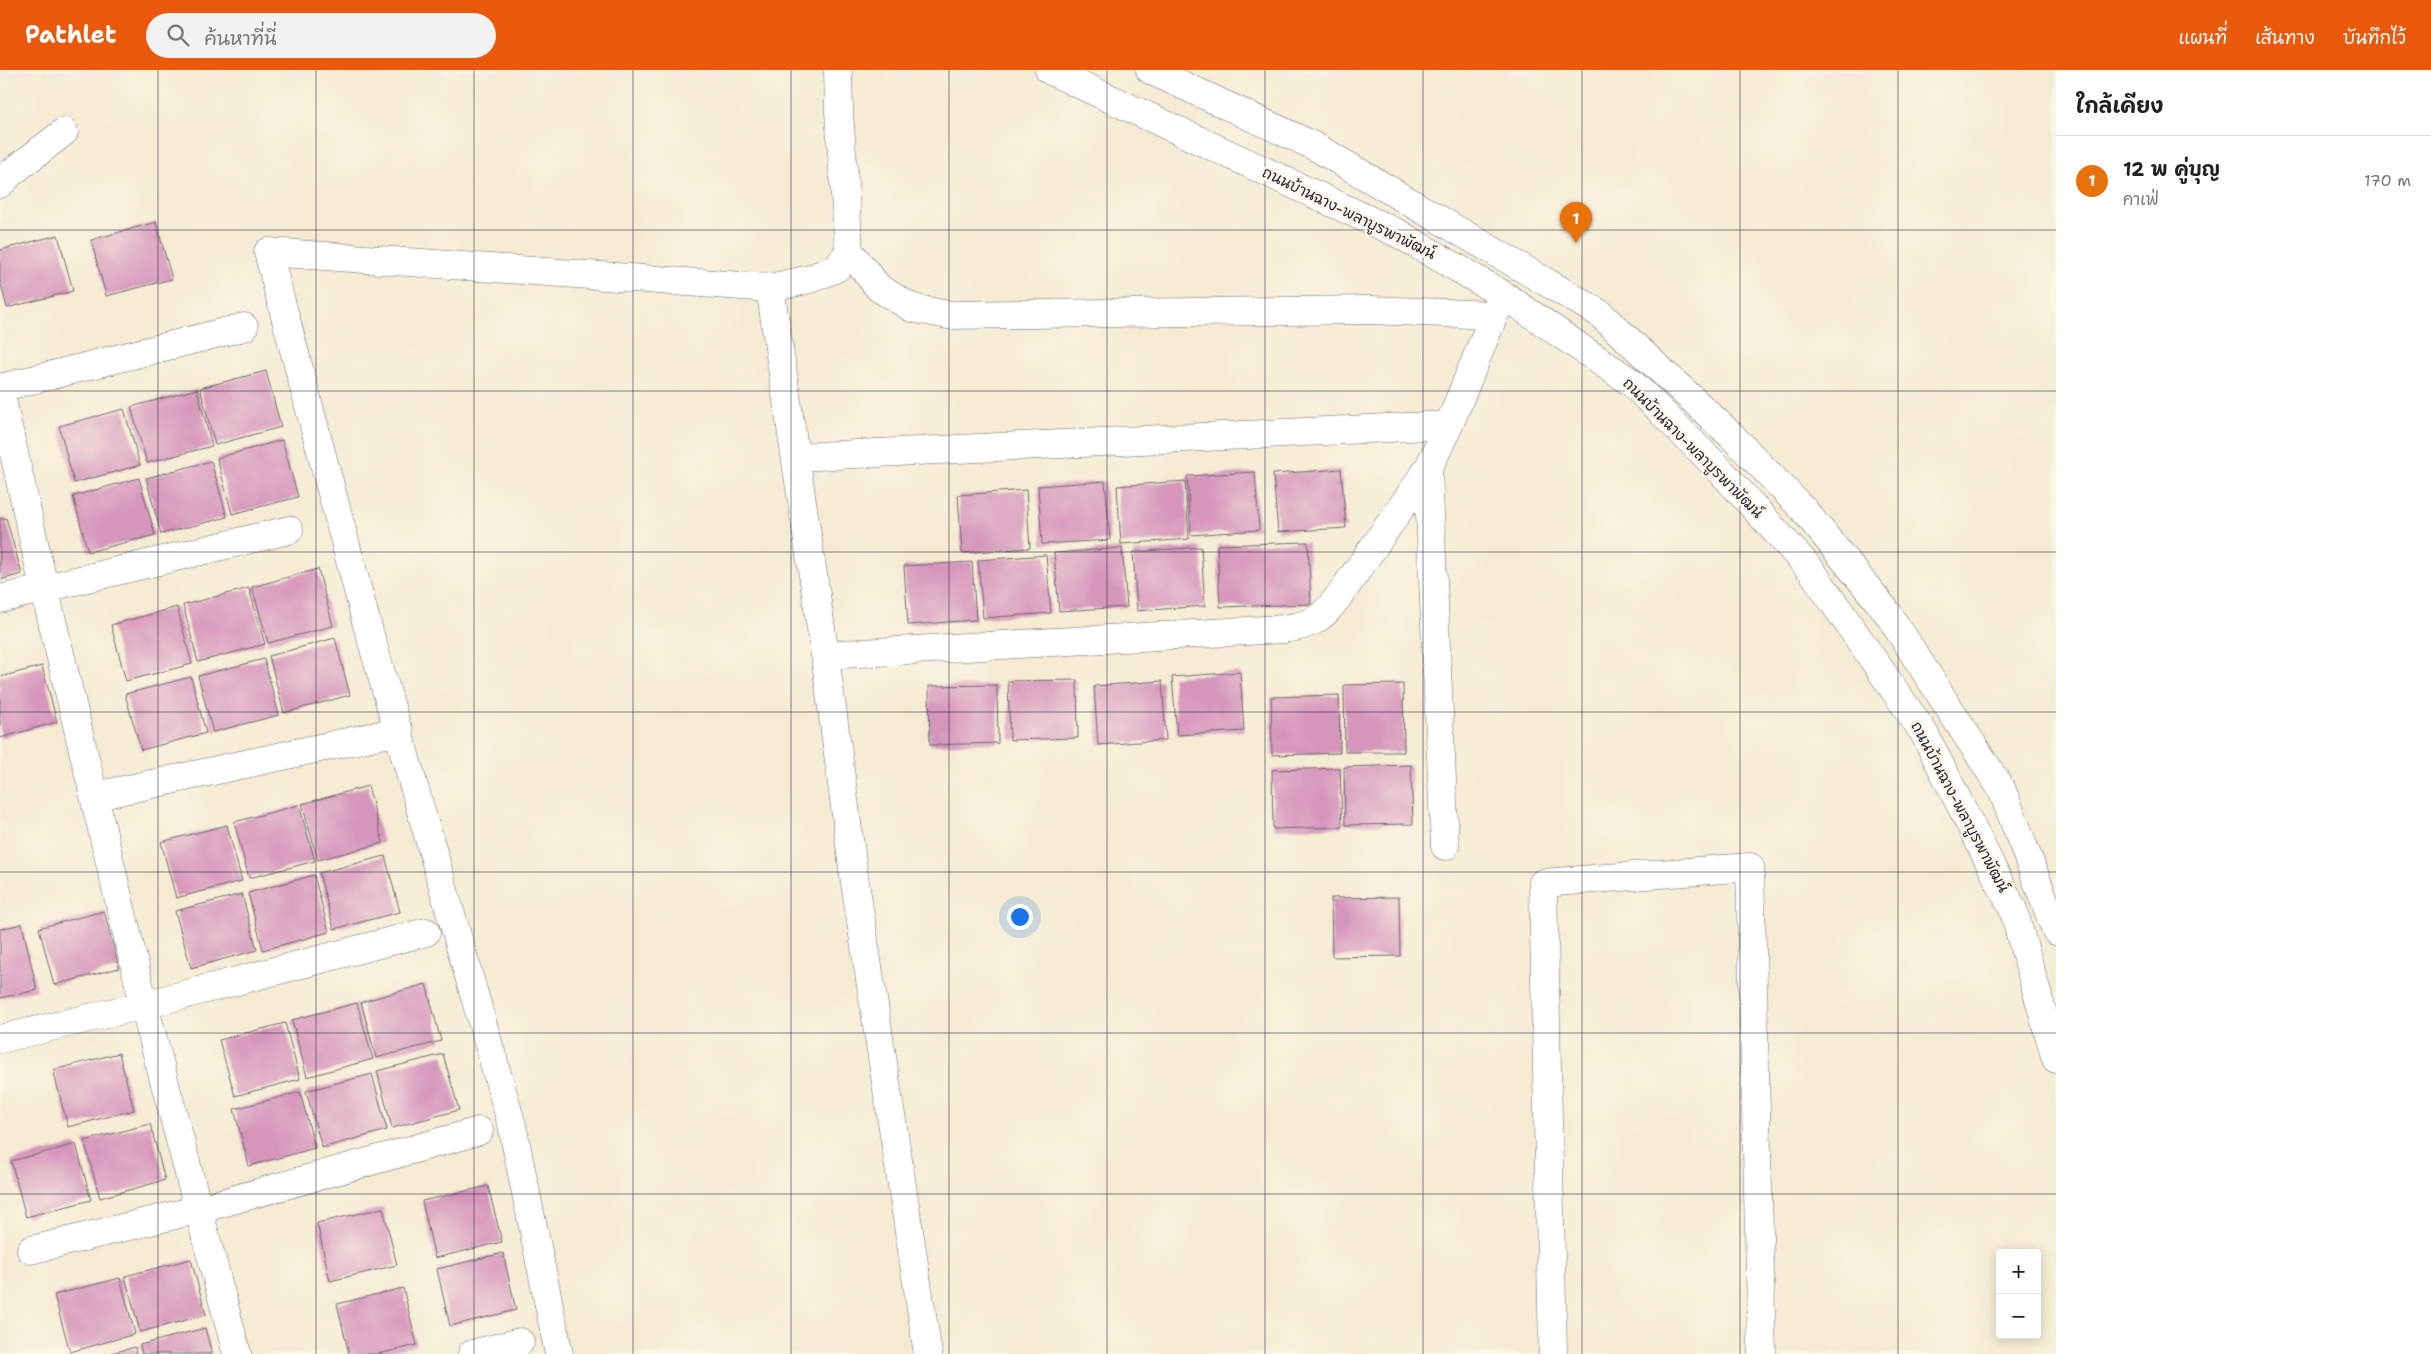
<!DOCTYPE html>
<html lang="th">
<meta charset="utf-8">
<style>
:root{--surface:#fff;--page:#f2f2f2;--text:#202124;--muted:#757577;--line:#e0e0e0;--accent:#ea580c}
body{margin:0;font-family:"Shantell Sans","Playpen Sans Thai",sans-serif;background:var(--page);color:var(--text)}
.controls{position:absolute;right:15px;bottom:15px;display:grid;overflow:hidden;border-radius:5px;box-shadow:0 2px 12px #0003}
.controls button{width:45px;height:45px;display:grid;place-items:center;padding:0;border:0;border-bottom:1px solid var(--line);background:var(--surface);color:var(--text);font:25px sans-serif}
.you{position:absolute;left:1019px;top:846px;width:18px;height:18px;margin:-12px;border:4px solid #fff;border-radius:50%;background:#1a73e8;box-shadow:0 0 0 8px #1a73e833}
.badge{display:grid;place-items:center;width:32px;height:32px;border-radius:50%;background:var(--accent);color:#fff;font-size:16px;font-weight:700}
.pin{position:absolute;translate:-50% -41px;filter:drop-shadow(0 1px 2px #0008)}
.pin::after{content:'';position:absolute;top:26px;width:18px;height:15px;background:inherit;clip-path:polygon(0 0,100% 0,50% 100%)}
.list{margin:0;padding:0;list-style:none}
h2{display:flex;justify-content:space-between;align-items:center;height:65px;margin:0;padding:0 20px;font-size:21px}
h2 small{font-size:16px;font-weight:400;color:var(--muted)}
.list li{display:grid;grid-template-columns:32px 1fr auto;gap:15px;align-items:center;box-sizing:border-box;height:90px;padding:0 20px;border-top:1px solid var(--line)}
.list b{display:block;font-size:19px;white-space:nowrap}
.list p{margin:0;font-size:16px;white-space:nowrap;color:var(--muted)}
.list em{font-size:16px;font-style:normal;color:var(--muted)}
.icon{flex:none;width:28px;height:28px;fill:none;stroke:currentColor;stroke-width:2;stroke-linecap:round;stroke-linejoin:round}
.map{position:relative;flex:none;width:2056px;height:1284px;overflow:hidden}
header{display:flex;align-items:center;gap:30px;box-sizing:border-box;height:70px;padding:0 25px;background:var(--accent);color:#fff}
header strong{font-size:24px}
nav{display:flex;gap:28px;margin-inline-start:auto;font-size:18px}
.search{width:350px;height:45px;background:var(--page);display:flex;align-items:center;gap:12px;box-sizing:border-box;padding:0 18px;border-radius:28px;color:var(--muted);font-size:19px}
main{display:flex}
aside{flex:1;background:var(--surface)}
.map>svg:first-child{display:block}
</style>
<header>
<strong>Pathlet</strong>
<div class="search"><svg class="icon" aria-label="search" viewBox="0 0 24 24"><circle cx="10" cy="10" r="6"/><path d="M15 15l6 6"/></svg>ค้นหาที่นี่</div>
<nav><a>แผนที่</a><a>เส้นทาง</a><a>บันทึกไว้</a></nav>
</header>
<main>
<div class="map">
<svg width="2056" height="1284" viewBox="0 0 2056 1284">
<rect width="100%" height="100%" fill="#fcf5e5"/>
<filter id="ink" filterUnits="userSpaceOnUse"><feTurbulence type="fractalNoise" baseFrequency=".02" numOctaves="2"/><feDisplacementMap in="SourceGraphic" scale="10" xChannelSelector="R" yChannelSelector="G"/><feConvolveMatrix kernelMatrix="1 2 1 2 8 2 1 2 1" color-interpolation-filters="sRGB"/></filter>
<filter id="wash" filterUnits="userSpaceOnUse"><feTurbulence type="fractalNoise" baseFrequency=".0096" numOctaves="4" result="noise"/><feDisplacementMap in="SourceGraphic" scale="20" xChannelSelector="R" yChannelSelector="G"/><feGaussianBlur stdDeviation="1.12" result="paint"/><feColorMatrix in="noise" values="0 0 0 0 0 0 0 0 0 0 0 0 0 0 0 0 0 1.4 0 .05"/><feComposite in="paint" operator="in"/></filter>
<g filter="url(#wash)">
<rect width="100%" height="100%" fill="#f5ebd3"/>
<g id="blocks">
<path fill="#d695bb" d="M156,152L172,209L106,226L91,170Z
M58,165L73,221L7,238L0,210V180Z
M266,301L281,357L215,375L200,318Z
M197,319L212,376L147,393L131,337Z
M124,339L140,395L74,413L59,356Z
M282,370L298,427L232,444L217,388Z
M211,391L227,447L161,464L146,408Z
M1341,399L1346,458L1278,462L1273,404Z
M1255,402L1259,460L1191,465L1187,406Z
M139,408L155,465L88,482L73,426Z
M1105,411L1110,470L1042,474L1038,416Z
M1185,411L1189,469L1121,474L1117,416Z
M1026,420L1030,478L962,483L958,425Z
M6,448L22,504L0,510V449Z
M1308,472L1311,534L1220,537L1217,475Z
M1201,477L1205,536L1137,541L1133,482Z
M1122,478L1127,537L1059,541L1054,483Z
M1046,485L1051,543L983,548L978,490Z
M972,492L976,550L908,555L904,496Z
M318,499L333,556L268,573L252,517Z
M249,518L265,574L198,592L183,535Z
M177,537L192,594L126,611L111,555Z
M335,568L350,625L284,643L269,586Z
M264,589L279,645L213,662L198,606Z
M42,596L57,652L0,668V607Z
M1240,602L1244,661L1177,665L1172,607Z
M191,607L206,663L141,680L125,624Z
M1077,610L1078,668L1010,670L1008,611Z
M1162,611L1166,670L1098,675L1094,616Z
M1403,614L1404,682H1345L1344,615Z
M997,615L998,673L930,675L929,616Z
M1339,625L1340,683L1272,685L1271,627Z
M1411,695L1413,754L1345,755L1344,697Z
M1340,698L1342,757L1273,759L1272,700Z
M368,716L383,773L318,790L302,734Z
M299,735L315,791L249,808L234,752Z
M227,755L242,811L176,828L161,772Z
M385,786L400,842L334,859L319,803Z
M314,805L329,862L263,880L248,823Z
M242,824L257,880L191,898L175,841Z
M1399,827L1400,886L1332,887L1331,828Z
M104,841L119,898L54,915L39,858Z
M22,854L37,920L0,928V859Z
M426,914L441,971L376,988L361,932Z
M357,933L373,989L307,1007L292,950Z
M285,953L300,1009L235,1026L219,970Z
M119,983L134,1040L68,1057L53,1000Z
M443,984L459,1040L392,1058L377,1001Z
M372,1004L387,1060L322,1078L306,1021Z
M300,1022L315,1078L249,1096L234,1039Z
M150,1054L165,1110L100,1128L84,1071Z
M76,1074L91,1130L26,1147L11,1091Z
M488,1116L502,1172L435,1188L422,1131Z
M383,1138L397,1195L330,1211L317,1153Z
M503,1183L516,1240L450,1256L437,1199Z
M191,1189L206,1245L140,1262L125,1206Z
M120,1208L135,1264L70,1282L54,1225Z
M403,1218L417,1275L378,1284H349L337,1234Z
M205,1258L212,1284H142L140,1275Z
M135,1277L136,1284H112V1283Z"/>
</g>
</g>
<g filter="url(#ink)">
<use href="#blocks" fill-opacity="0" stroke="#6c6870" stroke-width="1"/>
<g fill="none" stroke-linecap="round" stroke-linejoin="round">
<defs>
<path id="minor" d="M838,0L839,42L849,181L837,198L810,209L770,218L825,585L854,806L928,1284
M1049,0L1399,164L1505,226L1632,313L1719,399L1811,500L1924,663L2013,839L2056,989
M1150,0L1314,76L1599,243L1732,366L1804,440L1887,542L2002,720L2056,861
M0,114L11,103L64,62
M849,181L879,218L912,238L948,245L1371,240L1494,245
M0,318L244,257
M0,321L44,517L144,935L237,1284
M796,387L1449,355
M1428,399L1445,776
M0,529L289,460
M825,585L1284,559C1315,554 1320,550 1340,525L1428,399L1449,355L1494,245L1505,226
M96,726L399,661
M0,969L144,935L426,862
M31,1180L200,1139L479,1061
M472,1284L520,1272
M559,1284L512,1055L366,551L268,182L770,218
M1553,1284L1543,813L1750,797L1762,1284"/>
</defs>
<use href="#minor" stroke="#6c6870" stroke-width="29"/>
<use href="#minor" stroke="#fff" stroke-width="28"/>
</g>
</g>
<path fill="none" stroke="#22223b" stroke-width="1" stroke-opacity="0.55" d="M158,0V1284M316,0V1284M474,0V1284M633,0V1284M791,0V1284M949,0V1284M1107,0V1284M1265,0V1284M1423,0V1284M1582,0V1284M1740,0V1284M1898,0V1284M0,160H2056M0,321H2056M0,482H2056M0,642H2056M0,802H2056M0,963H2056M0,1124H2056"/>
<g text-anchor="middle" stroke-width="5" stroke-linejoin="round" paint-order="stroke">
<g font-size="15" fill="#22223b" stroke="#fcf5e5">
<text transform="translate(1349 143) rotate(26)" y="5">ถนนบ้านฉาง-พลาบูรพาพัฒน์</text>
<text transform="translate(1693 378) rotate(45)" y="5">ถนนบ้านฉาง-พลาบูรพาพัฒน์</text>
<text transform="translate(1960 737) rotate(62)" y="5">ถนนบ้านฉาง-พลาบูรพาพัฒน์</text>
</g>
</g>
</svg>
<div class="controls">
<button>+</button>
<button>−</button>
</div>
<div class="you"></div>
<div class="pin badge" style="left:1576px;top:173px;background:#e8710a">1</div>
</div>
<aside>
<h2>ใกล้เคียง<small></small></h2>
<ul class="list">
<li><span class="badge" style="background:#e8710a">1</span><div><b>12 พ คู่บุญ</b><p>คาเฟ่</p></div><em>170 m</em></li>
</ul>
</aside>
</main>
